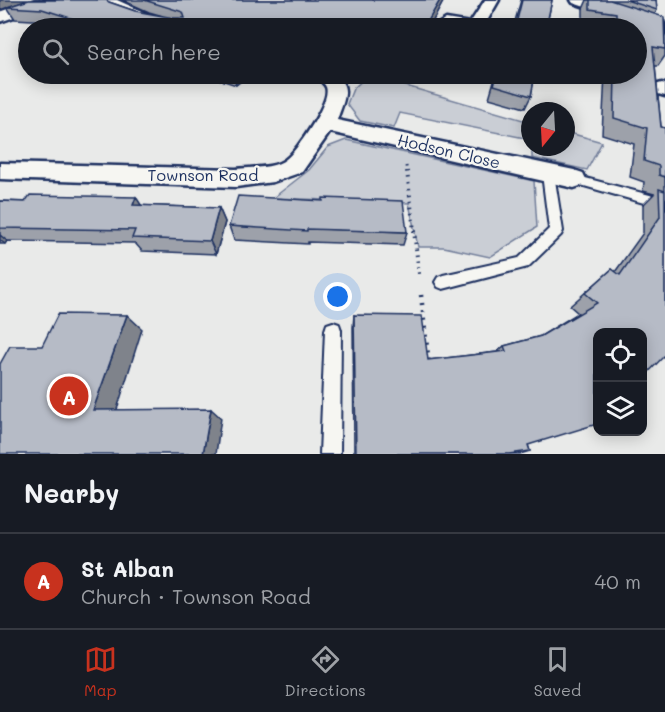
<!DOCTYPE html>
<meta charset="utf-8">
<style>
:root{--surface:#171b24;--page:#242831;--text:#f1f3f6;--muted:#9ea1a6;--line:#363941;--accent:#c8321e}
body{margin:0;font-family:Mali,sans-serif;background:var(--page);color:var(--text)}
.controls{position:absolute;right:18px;bottom:18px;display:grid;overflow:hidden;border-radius:12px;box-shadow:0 3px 15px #0003}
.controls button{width:54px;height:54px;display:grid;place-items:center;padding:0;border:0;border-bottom:2px solid var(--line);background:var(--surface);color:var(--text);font:30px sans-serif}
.compass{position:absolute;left:521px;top:102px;width:54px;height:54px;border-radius:50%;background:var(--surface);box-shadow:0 3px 15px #0003;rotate:198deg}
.you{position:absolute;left:338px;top:297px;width:21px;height:21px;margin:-15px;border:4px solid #fff;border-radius:50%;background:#1a73e8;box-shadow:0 0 0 9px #1a73e833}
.badge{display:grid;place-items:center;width:39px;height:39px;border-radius:50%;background:var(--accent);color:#fff;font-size:20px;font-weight:700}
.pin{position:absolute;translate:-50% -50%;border:3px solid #fff;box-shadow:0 2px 6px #0006}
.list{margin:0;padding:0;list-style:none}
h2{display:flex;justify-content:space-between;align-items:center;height:78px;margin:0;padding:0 24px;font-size:26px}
h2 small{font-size:20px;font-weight:400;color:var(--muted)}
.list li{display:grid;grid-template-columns:39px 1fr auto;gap:18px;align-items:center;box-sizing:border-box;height:96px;padding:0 24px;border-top:2px solid var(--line)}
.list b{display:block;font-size:22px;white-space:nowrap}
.list p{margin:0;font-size:20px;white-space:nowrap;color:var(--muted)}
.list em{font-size:20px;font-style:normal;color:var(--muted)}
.icon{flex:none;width:33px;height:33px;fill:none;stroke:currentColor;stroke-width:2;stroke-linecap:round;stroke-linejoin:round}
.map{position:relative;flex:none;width:665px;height:454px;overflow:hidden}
.search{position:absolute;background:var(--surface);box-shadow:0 3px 15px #0003;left:18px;right:18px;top:18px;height:66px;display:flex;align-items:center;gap:15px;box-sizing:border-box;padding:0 21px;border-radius:33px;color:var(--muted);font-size:22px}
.sheet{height:174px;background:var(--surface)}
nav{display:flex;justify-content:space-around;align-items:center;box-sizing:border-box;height:84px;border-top:2px solid var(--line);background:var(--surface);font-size:16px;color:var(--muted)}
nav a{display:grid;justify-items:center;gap:3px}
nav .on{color:var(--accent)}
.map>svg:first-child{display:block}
</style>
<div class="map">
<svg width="665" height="454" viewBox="0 0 665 454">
<rect width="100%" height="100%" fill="#e9eae9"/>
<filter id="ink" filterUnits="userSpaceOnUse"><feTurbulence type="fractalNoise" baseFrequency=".0167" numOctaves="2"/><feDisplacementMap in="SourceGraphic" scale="12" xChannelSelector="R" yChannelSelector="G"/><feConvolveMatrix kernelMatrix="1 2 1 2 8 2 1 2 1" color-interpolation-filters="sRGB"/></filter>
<g filter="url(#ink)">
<path fill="#caced5" stroke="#727e9a" stroke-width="1.5" d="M368,75L530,122V139L400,113L394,128L360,121L347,104L353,89Z
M566,132L602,142L587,170L532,158V147H566Z
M346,140L534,181L537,227L490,257L444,247H418L409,203L273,198L309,170L328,147Z"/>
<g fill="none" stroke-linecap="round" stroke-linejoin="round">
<defs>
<path id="lane" d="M548,170L554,174L563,231L561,235L528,267L443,289L438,287L435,282L438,277L443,275L519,258L549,229L542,174Z
M574,175L665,199V209L570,182L568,179Z
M333,322L339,324L341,330L340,454H320L325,330L327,324Z"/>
<path id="street" d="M35,0H56L54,3L0,22V12Z
M98,0H117L148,14L185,25L187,28C166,30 112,17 98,0Z
M485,0H499L483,28H445L438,24L446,19L470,23Z
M571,0H593L665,24V34L573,3Z
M314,74H334C353,87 343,101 337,120L574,170L583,173L586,179L583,185L574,188L330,132L302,172L273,182L236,187L0,179V163L236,169C250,167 275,169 286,159C297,151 332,100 326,87C324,82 317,79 314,74Z
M662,83L665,84V96L655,93L652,89L655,85Z"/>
</defs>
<use href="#lane" stroke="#1b2f5e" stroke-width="4"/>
<use href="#street" stroke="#1b2f5e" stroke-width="5"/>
<path stroke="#1b2f5e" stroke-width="3" stroke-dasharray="1.5 4" stroke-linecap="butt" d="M406,166L407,172"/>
<path stroke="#1b2f5e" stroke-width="4" stroke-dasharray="1.5 4.5" stroke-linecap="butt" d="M407,171L419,274"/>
<path stroke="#1b2f5e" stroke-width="4.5" stroke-dasharray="2 6" stroke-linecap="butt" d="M421,295L429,364"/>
<use href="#lane" fill="#f6f6f2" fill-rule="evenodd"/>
<use href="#street" fill="#f6f6f2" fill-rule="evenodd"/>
</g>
<path fill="#9da1aa" stroke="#1b2f5e" stroke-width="1.5" d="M122,0H444L429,28H72L49,21L15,19L7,7L109,2L135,11L163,16L149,12Z
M521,0H552L546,28H513Z
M587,0H656L657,10L655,14L665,21V56L658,66H655L661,127L665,128V355L596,411L528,445L530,451L520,454H354L353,327L354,315L428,360L497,352L504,346L541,336L578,313L570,306L612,269L615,272L643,233V205L654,194L643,191L644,182L630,177L634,144L602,134L605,74H636V28H606L583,25V9Z
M203,74H250L236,85Z
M496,74H535L531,96L525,108L489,98Z
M0,201L219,208L225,222L216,254L142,251L135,243L7,241L5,244H0Z
M229,226L407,232L403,245L308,242V244L234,240Z"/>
<path fill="#7f838b" stroke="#1b2f5e" stroke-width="1.5" d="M0,0H28L0,10Z
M440,0H444L429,28H424Z
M234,74H250L236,85Z
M136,197L145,211L133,205Z
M219,208L225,222L216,254L210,241Z
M0,235L7,241L5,244L0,240Z
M127,315L142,329L114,419L93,410Z
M211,409L221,418L216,454H203Z"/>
<path fill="#b6bbc6" stroke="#1b2f5e" stroke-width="1.5" d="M29,0H106L109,2L135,11L174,18H185L183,12L144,0H440L424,28H102L42,9L7,7Z
M522,0H552L546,28H515Z
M590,0H610L664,17L665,49L653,47L661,127L665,128V177L659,175V166L644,161L647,128L614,118L615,74H636V28H616V13L590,9Z
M626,0H656L657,10Z
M497,74H535L531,96L494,85Z
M659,189L665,191V355L642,379V333H597V410L596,411L597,414V424L528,445L530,451L509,454H356L354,315L422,316L428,360L506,351L504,346L541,336L597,303L585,293L612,269L620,275L660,217Z
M30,195L136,197L133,205L219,208L210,241L132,238L135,230L0,228V201L25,202Z
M238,196L323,201V198L403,201L407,232L307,229V231L229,226Z
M58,314L127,315L93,410L211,409L203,454H0V364L10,346H42Z"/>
</g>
<g text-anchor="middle" stroke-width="4.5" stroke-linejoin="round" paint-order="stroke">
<g font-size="16" fill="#1b2f5e" stroke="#f6f6f2">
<text transform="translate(449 151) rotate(13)" y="6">Hodson Close</text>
<text x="203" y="181">Townson Road</text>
</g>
</g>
</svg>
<div class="controls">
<button><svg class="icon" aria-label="locate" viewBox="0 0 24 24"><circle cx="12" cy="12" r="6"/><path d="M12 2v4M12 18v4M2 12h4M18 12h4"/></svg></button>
<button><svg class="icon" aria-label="layers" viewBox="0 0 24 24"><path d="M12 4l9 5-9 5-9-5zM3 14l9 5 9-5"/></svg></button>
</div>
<svg class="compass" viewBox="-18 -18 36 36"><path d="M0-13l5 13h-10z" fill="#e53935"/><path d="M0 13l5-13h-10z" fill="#9ea1a6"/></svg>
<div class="you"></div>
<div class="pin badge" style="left:69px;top:396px">A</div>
<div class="search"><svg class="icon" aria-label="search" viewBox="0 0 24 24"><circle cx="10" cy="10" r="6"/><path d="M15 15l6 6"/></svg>Search here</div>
</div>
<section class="sheet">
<h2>Nearby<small></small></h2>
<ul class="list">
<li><span class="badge">A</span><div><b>St Alban</b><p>Church · Townson Road</p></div><em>40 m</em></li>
</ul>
</section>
<nav>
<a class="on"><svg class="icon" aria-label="map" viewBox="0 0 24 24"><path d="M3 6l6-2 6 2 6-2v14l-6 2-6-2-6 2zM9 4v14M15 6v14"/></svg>Map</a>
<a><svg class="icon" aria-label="directions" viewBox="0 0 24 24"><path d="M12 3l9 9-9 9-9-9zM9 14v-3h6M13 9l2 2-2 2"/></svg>Directions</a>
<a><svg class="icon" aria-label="saved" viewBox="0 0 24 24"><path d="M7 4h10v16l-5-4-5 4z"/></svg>Saved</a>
</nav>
